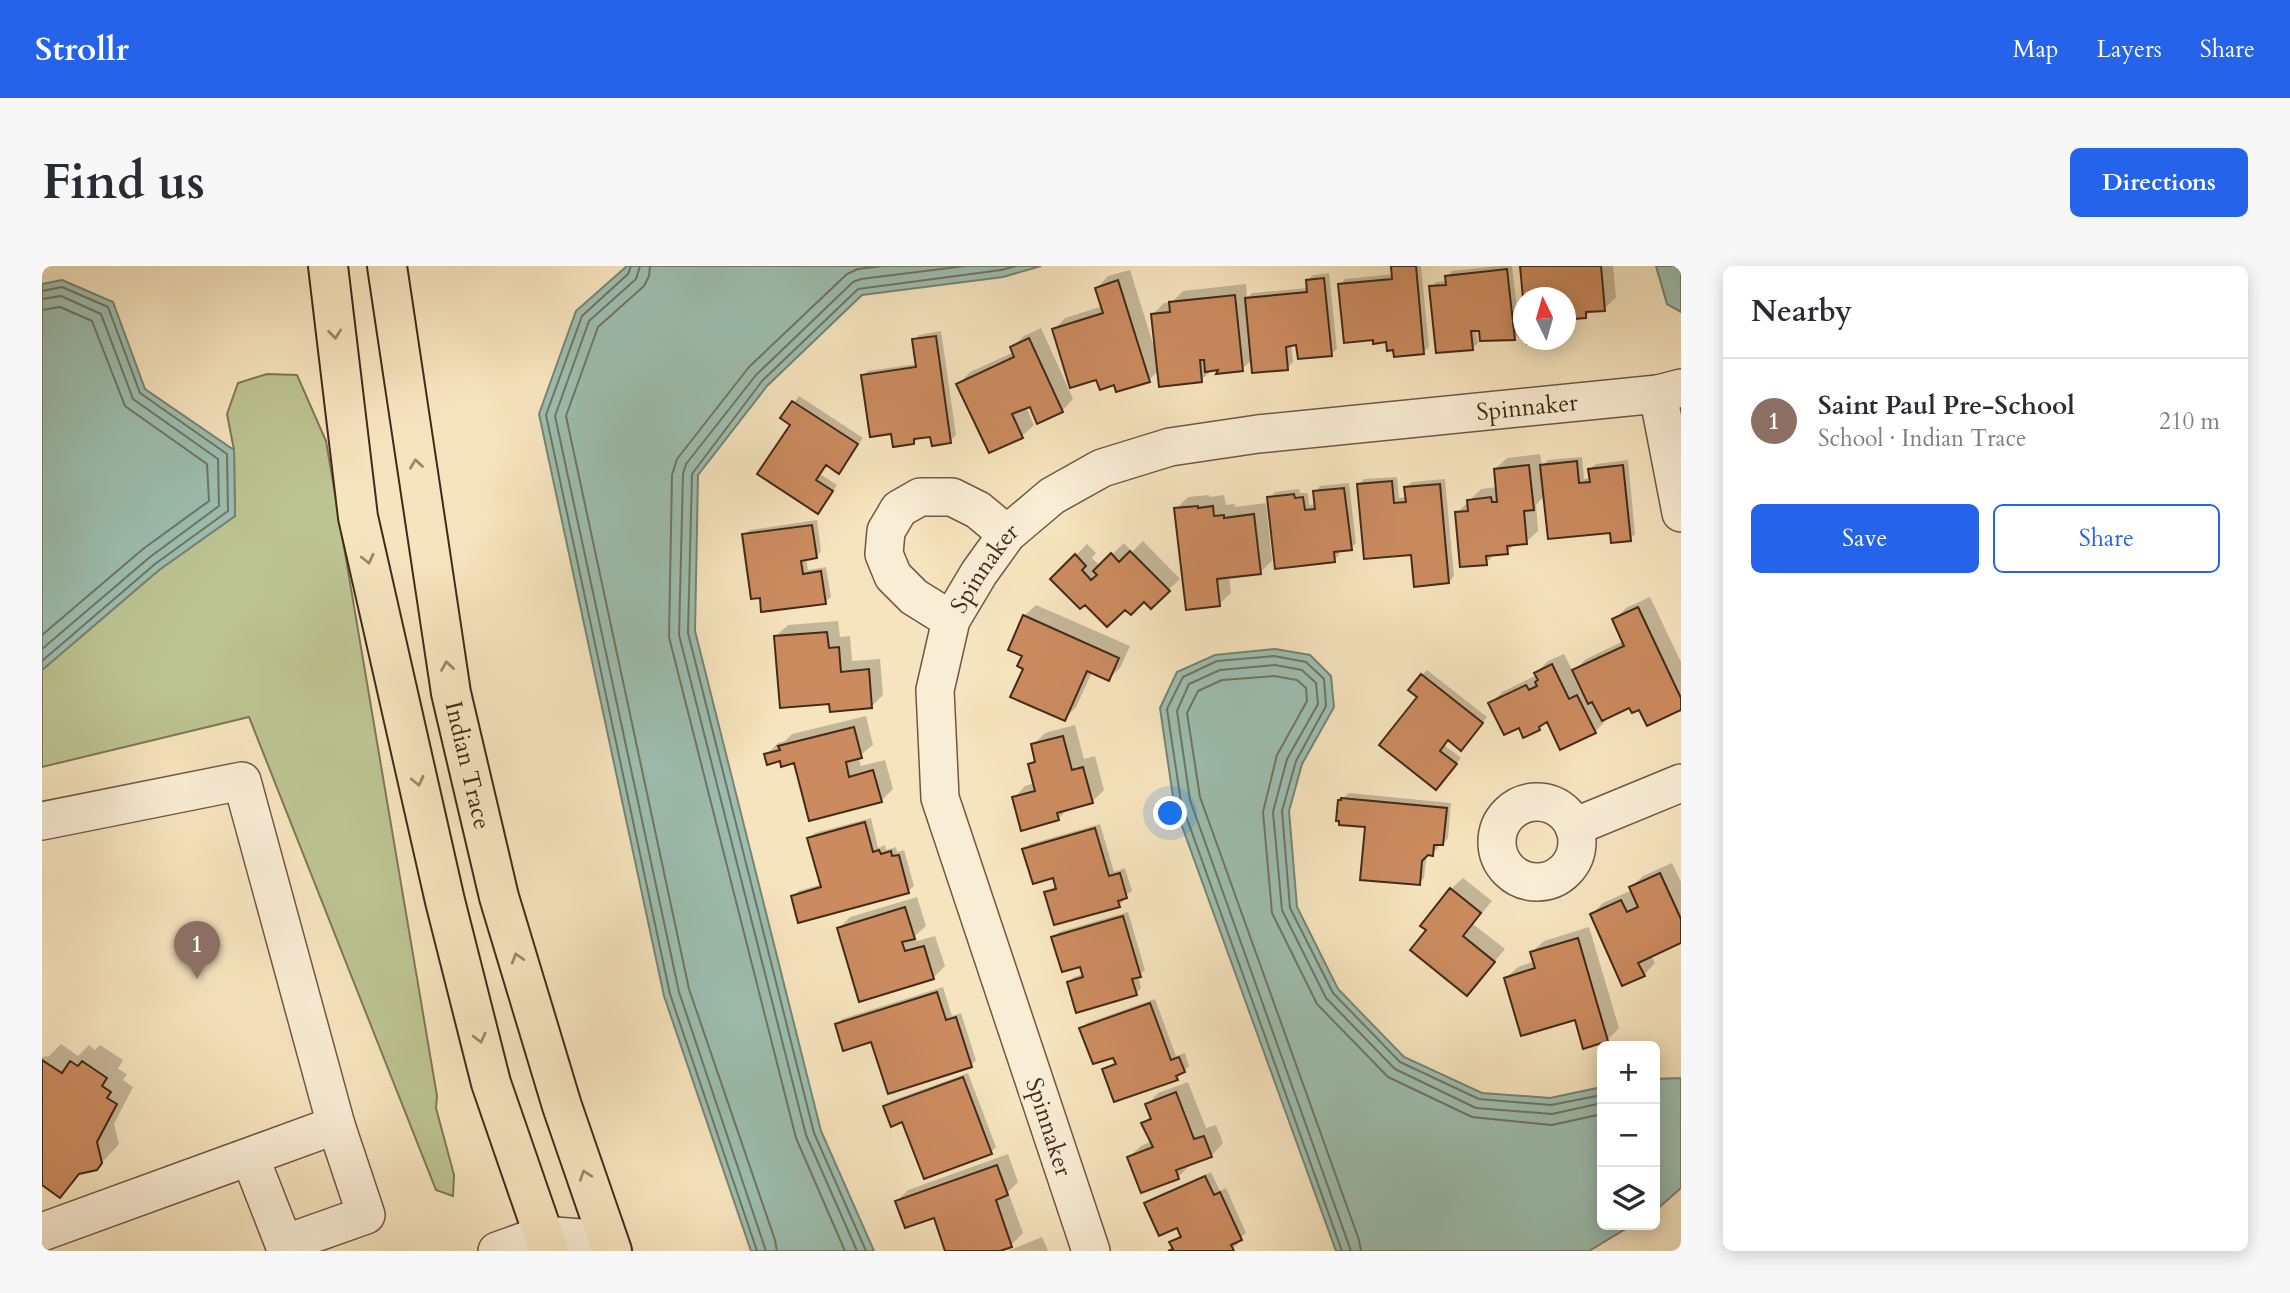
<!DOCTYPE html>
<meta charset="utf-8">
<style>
:root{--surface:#fff;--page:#f7f7f7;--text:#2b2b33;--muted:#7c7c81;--line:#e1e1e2;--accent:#2563eb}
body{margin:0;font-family:Cardo,serif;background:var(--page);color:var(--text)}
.controls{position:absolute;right:21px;bottom:21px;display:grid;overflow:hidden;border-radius:10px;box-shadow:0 4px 18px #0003}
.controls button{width:63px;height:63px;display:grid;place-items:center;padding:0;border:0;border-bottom:2px solid var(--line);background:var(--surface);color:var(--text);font:35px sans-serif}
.compass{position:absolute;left:1471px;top:21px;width:63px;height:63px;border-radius:50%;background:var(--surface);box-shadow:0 4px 18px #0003;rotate:355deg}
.you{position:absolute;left:1129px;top:548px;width:24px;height:24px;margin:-18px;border:5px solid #fff;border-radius:50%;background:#1a73e8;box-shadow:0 0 0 10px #1a73e833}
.badge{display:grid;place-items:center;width:46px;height:46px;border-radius:50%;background:var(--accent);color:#fff;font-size:23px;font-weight:700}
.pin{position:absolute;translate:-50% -58px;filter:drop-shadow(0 2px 4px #0008)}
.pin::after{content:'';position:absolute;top:37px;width:24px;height:21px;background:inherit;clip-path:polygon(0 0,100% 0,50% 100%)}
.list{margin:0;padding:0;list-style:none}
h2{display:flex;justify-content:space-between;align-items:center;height:91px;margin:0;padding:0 28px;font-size:30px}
h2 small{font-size:23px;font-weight:400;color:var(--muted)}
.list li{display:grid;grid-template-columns:46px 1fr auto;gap:21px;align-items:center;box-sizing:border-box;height:126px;padding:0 28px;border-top:2px solid var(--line)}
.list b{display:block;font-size:26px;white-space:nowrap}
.list p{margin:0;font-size:23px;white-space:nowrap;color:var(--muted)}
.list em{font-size:23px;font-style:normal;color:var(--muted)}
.actions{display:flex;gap:14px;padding:21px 28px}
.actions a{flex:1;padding:16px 0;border:2px solid var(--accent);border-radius:10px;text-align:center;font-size:24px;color:var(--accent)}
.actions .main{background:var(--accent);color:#fff}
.icon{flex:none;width:38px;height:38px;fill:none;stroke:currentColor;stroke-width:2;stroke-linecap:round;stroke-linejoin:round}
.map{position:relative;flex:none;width:1639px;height:985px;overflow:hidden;border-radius:10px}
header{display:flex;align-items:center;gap:42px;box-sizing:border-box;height:98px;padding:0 35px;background:var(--accent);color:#fff}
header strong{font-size:33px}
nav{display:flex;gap:38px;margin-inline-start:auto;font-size:24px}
.intro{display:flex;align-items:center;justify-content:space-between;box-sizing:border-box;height:168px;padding:0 42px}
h1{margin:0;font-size:49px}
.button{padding:18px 32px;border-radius:10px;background:var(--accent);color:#fff;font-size:24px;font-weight:700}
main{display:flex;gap:42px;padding:0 42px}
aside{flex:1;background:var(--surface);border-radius:10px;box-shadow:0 4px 18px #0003}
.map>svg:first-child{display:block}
</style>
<header>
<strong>Strollr</strong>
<nav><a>Map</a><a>Layers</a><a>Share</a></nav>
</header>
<div class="intro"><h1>Find us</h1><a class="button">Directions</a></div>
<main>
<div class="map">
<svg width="1639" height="985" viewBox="0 0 1639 985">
<rect width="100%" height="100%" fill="#f6e4be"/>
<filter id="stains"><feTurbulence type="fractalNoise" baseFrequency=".00286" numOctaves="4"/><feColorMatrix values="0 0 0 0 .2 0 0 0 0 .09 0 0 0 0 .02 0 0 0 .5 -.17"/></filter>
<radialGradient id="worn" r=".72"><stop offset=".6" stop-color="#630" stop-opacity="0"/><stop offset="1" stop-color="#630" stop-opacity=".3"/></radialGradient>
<path fill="#bcc492" stroke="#807756" stroke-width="2" d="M225,108L255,109L284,175L395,830L394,842L412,909L411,930L394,924L207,451L0,501V404L117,304L193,250L192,184L185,148L196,117Z"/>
<path fill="#9dbfb1" stroke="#798374" stroke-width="2" d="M585,0H999L961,11L820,29L725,120L656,209L653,365L779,865L832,985H709L622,730L497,148L534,45Z
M1614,0H1639V46L1625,38Z
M20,14L71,36L103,123L192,184L193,250L117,304L0,404V18Z
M1233,383L1268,389L1289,410L1292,441L1260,498L1247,545L1255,641L1296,723L1362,791L1440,827L1508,832L1560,821V959H1590L1547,985H1294L1132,538L1118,442L1135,406L1173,389Z
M1639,812V922L1613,945V813Z"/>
<path fill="#0003" d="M1351,0H1379L1387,81L1381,86L1353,82L1298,19L1303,13L1352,8Z
M1457,0H1470L1478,67L1472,72L1434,63L1436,77L1430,82L1389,21L1394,16L1405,15V10L1410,5Z
M1479,0H1571L1574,31L1562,43L1549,44L1544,50L1533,52V61L1524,71V32Z
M1088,4L1113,84H1114L1111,48L1122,37L1130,36L1141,25L1204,18L1205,32L1210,27L1266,22V14L1271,9L1287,7L1295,83L1289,88L1256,77L1249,78L1251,96L1245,102L1211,93L1200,103H1171L1159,114L1117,104L1107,114L1073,117L1055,111L1012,64L1023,52L1061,40L1055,22L1066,10Z
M999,62L1031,133L1020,145L988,138L984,141L992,159L980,170L948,185L917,118L928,106L972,86L970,81L982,70Z
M899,65L914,169L908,175L890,169L877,171L872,176L851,166L821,110L826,105L875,98L872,74L877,69Z
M757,130L821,172L796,206L785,198L778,208L795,219L781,240L751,159L741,152Z
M1498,188L1500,200L1506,194L1540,191L1542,213L1549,212L1548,203L1554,198L1586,194L1593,268L1588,273L1503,229L1494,239L1496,265L1484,276L1474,277L1465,286L1454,287L1444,297L1415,247L1439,223L1455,221L1453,203L1465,192Z
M1355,211L1357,232L1365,231L1364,221L1370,216L1403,213L1412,310L1407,316L1370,287L1317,219L1322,213Z
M1307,217L1314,277L1309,282L1297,284V289L1292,294L1227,232L1233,226L1257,223L1258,227H1266L1267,239L1274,238L1273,226L1278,220Z
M1167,229V231L1182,229L1184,239L1193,238V241L1224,237L1230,295L1218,306L1187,310L1189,327L1177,338L1134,243L1146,231Z
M775,254L779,285L774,291L764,292L766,304L784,301L789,331L783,336L719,330L702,269L708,264Z
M1101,275L1138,313L1109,340L1102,333L1083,341L1043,337L1010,313L1045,278L1054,287L1050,292L1058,300L1082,277L1090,286Z
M1608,331L1639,396V442L1606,458L1598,442L1588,440L1563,452L1564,454L1553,466L1505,454L1497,463L1477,460L1448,438L1460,426L1495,409L1494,407L1506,395L1522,388L1531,406L1544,393L1582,375L1572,354L1584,342Z
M994,339L1088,380L1078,402L1066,413L1050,406L1034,441L1022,453L983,402L982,350Z
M796,355L798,371L808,370L810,395L838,393L841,429L829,441L788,437L734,370L746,359Z
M1385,404L1445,451L1424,477L1406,473L1402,479L1419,492L1399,516L1378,431L1380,409Z
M824,450L831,479L816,491L819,500L843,494L851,523L839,535L754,495L724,489L736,477L743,475L750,468Z
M1033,459L1042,493L1053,490L1062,524L1050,536L1027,542L1016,553L972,532L983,520L993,517L988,498L994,492L991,479L1003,467Z
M1307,527L1409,537L1406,572L1401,578L1396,577V582L1390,588L1385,587L1382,612L1377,617L1325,560L1298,535Z
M829,552L836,582L843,579L844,584L854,581L855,586L862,584L872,620L866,625L751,630L757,625L780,618L767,572L773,567Z
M1058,558L1072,606L1083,602L1090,625L1081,631L1082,634L1077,639L1004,626L1015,619L1012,610L982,584L988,578Z
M1630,597L1639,616V676L1609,689L1613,697L1602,709L1550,648L1561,637L1590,624L1589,621L1601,610Z
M1421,612L1450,635L1431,658L1463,683L1425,728L1386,664L1409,623Z
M875,631L884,660L873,670L875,675L893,670L903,700L891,712L797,662L808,651Z
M1086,646L1103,704L1096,710L1099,722L1094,728L1027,716L1032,711L1042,708L1039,699L1011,672L1017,666Z
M1547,661L1577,762L1565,774L1534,752L1464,712L1476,701L1493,695L1490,686L1502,675Z
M901,721L910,750L919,747L934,794L929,799L830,774L795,758L800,753Z
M1113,733L1134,790L1143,787L1147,800L1135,812L1062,803L1074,795L1072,789L1039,763L1045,757Z
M19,778L36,790L47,779L53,784L58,779L81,794L76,803L85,808L81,814L91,821L72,858L77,878L54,903L40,906L18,930L0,917V791L7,790Z
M926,807L954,881L949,886L843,841L849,835Z
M1146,816L1164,862L1174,859L1181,877L1170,889L1147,897L1148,899L1136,911L1087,891L1099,880L1110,875L1101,858L1109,850L1105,839L1116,827Z
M966,888L976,916L966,926L981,967L969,979L952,985H905L893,949L855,935L866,924Z
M1169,906L1178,925L1184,922L1204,967L1194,975L1196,978L1187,985H1129L1132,982L1130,976L1140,969L1136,960L1104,937L1110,932Z
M1000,971L1006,985H966Z"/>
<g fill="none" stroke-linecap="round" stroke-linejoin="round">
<path stroke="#707465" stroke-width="2" d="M589,0L586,8L540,50L504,149L628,728L715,985
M598,0L594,13L547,55L513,150L637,726L724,985
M608,0L607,10L602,20L556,61L524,150L647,723L733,974L735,985
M0,25L20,21L66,41L98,127L185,188L186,245L113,298L0,395
M0,33L19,30L59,48L91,133L176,193L177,240L108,291L0,383
M0,44L18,41L50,55L83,140L165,198L167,235L101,283L0,369
M803,985L754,872L627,371L630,209L635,193L707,101L805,8L816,3L840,0
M815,985L764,869L637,369L641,208L644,198L714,109L811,16L819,13L923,0
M824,985L772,867L646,367L650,208L720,115L816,23L959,4L974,0
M1300,985L1139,536L1125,443L1141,411L1175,395L1232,390L1264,396L1282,413L1284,440L1254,495L1240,545L1248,642L1291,727L1358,796L1437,833L1509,839L1560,829
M1309,985L1148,534L1135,445L1147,418L1178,404L1233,399L1260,404L1274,417L1276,438L1245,493L1231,546L1240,644L1284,732L1353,803L1434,842L1510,848L1560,837
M1319,985L1317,974L1158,531L1145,447L1156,425L1180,414L1232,410L1255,414L1264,422L1265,435L1235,489L1221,546L1230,647L1275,738L1346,811L1430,851L1510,859L1560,848"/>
</g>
<path fill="#cb8b5f" stroke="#432a19" stroke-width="2" d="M1349,0H1374L1382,88L1352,91L1351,84L1345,85L1344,76L1331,78V74L1302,77L1296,18L1350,13Z
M1478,0H1559L1563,45L1544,46V52L1531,53V56L1524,57V32H1482V43Z
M1465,3L1473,74L1438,75L1437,65H1429L1431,84L1394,87L1387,20L1404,19L1403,10Z
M1282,12L1290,90L1256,93L1254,79L1244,81L1246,104L1210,107L1203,32L1265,26L1264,14Z
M1076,14L1108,116L1074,126L1072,119L1058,124L1054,114L1028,122L1010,63L1061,47L1053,22Z
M1193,29L1201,105L1174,108L1176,104L1163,106L1162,94H1158L1160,116L1117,121L1109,48L1128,46L1127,36Z
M894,70L909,177L890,180L888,171L872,173V178L851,181L849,168L828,171L819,109L874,101L870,73Z
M987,72L1021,146L995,158L988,141L970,148L981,172L947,187L914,118L972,91L968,81Z
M1484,74H1523L1485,78Z
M750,135L816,178L797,208L784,199L774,214L791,225L776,248L715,208L748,159L738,152Z
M1535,195L1537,217L1548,216L1546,203L1581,199L1589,275L1569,277L1568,267L1506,273L1498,199Z
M1487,199L1492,244L1482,245L1485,278L1465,280L1466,288L1444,290L1445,299L1418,301L1413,246L1426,245L1425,234L1449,231L1450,236H1455L1452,203Z
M1350,215L1352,237L1364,236L1362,221L1398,218L1407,317L1372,321L1369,289L1322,293L1315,218Z
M1302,222L1310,284L1292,286L1293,296L1233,303L1225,231L1252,228L1253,232L1261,231L1263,244L1273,243L1271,225Z
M1156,240V242L1171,240L1172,250L1182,249V252L1212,248L1219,308L1175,313L1178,340L1144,344L1132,242Z
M770,259L775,292L759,295L761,308L779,305L784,338L719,346L718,332L709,333L700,268Z
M1088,285L1128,325L1109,343L1102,336L1089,349L1083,344L1065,361L1043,339L1038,343L1008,313L1033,288L1044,300L1040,304L1049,314L1055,309L1051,305L1069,287L1077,296Z
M1596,341L1639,432V444L1605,460L1597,444L1590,447L1587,442L1560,455L1550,436L1546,438L1530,404L1582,380L1570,353Z
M981,349L1077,392L1067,415L1045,405L1023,455L968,431L981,403L975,400L980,390L966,384Z
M785,366L787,382L797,381L799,406L827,403L830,442L788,446L787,438L738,442L732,370Z
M1510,398L1527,433L1535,429L1554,467L1518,484L1505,456L1497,461L1498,464L1481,472L1477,462L1462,469L1446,437L1484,419L1487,424L1495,420L1493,416L1496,414L1492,407Z
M1379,408L1441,457L1419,485L1406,474L1398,485L1415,498L1394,524L1337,479L1375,431L1366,424Z
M812,461L820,492L804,496L807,511L831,504L840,536L767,555L752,497L739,501L738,495L725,499L722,488L738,484L736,480Z
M1021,470L1030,504L1041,501L1051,537L1015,547L1017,554L979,565L970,531L993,525L986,498L993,496L989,478Z
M1299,532L1405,542L1401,579H1392L1391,590L1386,589L1380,595L1378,619L1318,614L1323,561L1297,559V555H1294L1296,534H1299Z
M823,556L831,586L837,584L839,588L849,585L850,590L857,589L867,627L756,657L749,630L779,621L765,572Z
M1053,562L1067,610L1078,607L1085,632L1076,635L1078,641L1012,659L1002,626L1014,623L1011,612L991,618L980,583Z
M1618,607L1639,653V677L1596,697L1603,710L1580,720L1548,648L1579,634L1585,646L1596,641L1587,621Z
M1408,622L1439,647L1421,670L1453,696L1425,730L1368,684L1384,664L1378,660Z
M863,641L873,673L860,676L863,685L882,680L892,713L817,736L795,662Z
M1081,650L1099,711L1090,713L1095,729L1034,747L1025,716L1041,711L1038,701L1020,706L1009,671Z
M1536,672L1566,775L1541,783L1533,754L1479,770L1462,712L1493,702L1488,686Z
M895,726L904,754L914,751L930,801L846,828L829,776L801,785L793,758Z
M1108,737L1129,794L1137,791L1143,806L1134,810L1136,814L1072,836L1060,803L1074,798L1071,792L1051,798L1037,762Z
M0,794L20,807L28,795L36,800L40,795L65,812L60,820L69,826L65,832L75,838L55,876L60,897L55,904L37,908L18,932L0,919Z
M921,811L950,888L882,913L860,856L849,861L841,840Z
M1134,826L1152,873L1162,870L1170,891L1134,904L1137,913L1099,927L1085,891L1111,881L1099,857L1109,853L1103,838Z
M955,899L966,929L954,934L970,981L958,985H903L892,952L863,962L853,935Z
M1163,910L1172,929L1178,926L1200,974L1189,979L1192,985H1126L1131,983L1127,976L1139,971L1135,962L1117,970L1102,937Z"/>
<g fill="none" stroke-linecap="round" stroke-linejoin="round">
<defs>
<g id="minor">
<path d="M1616,128L1639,247"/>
<path d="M909,354L872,331L851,310L842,288L844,265L857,243L878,231H910L936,244L965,268"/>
<circle cx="1495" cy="576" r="40"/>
<path d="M0,555L200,515L294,859L324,949L242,978"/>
<path d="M1532,561L1639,517"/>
<path d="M208,891L242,978L250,985"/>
<path d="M0,966L294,859"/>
<path d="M455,985L500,969L565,974"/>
<path id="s1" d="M1049,985L898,532L893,424L909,354L937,307L965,268L1010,230L1060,202L1128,181L1216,168L1616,128L1639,122"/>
</g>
<g id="major">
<path d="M286,0L316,251L403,635L449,817L507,985"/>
<path id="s2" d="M345,0L409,427L457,631L520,840L570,985"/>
</g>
</defs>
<use href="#minor" stroke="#705842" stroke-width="40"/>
<use href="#major" stroke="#432a19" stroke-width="42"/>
<use href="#minor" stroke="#f9edd5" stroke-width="37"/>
<use href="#major" stroke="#f6e4be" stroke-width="38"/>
</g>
<defs><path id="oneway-chevron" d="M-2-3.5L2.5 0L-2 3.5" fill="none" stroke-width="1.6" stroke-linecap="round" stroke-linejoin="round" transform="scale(1.75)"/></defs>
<g stroke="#9c876c">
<use href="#oneway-chevron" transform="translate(293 68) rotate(84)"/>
<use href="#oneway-chevron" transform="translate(374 198) rotate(-98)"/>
<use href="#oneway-chevron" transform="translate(326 293) rotate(77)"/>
<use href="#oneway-chevron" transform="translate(405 400) rotate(-99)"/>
<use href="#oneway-chevron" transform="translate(376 515) rotate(77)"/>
<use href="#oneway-chevron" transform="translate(475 692) rotate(-107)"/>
<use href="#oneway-chevron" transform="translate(438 772) rotate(76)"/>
<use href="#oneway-chevron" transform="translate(543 909) rotate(-109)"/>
</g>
<g text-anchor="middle" stroke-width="6" stroke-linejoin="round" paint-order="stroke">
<g font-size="24" fill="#432a19" stroke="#f9edd5">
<text dy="8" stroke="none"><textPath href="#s1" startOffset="1307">Spinnaker</textPath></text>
<text dy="8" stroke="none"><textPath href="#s1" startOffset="719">Spinnaker</textPath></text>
<text dy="8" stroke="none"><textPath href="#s2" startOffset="506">Indian Trace</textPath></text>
<text transform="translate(1007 861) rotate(72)" y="8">Spinnaker</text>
</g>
</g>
<rect width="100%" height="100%" filter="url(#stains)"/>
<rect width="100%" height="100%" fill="url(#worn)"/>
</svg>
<div class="controls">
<button>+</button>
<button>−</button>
<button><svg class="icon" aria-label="layers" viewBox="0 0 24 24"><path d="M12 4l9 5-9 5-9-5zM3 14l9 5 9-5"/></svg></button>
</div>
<svg class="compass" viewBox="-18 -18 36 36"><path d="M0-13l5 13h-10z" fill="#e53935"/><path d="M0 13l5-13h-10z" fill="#7c7c81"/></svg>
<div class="you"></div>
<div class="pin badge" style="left:155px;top:713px;background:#8d6e63">1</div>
</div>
<aside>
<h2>Nearby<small></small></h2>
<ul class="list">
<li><span class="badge" style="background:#8d6e63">1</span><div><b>Saint Paul Pre-School</b><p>School · Indian Trace</p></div><em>210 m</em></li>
</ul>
<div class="actions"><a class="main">Save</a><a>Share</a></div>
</aside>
</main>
